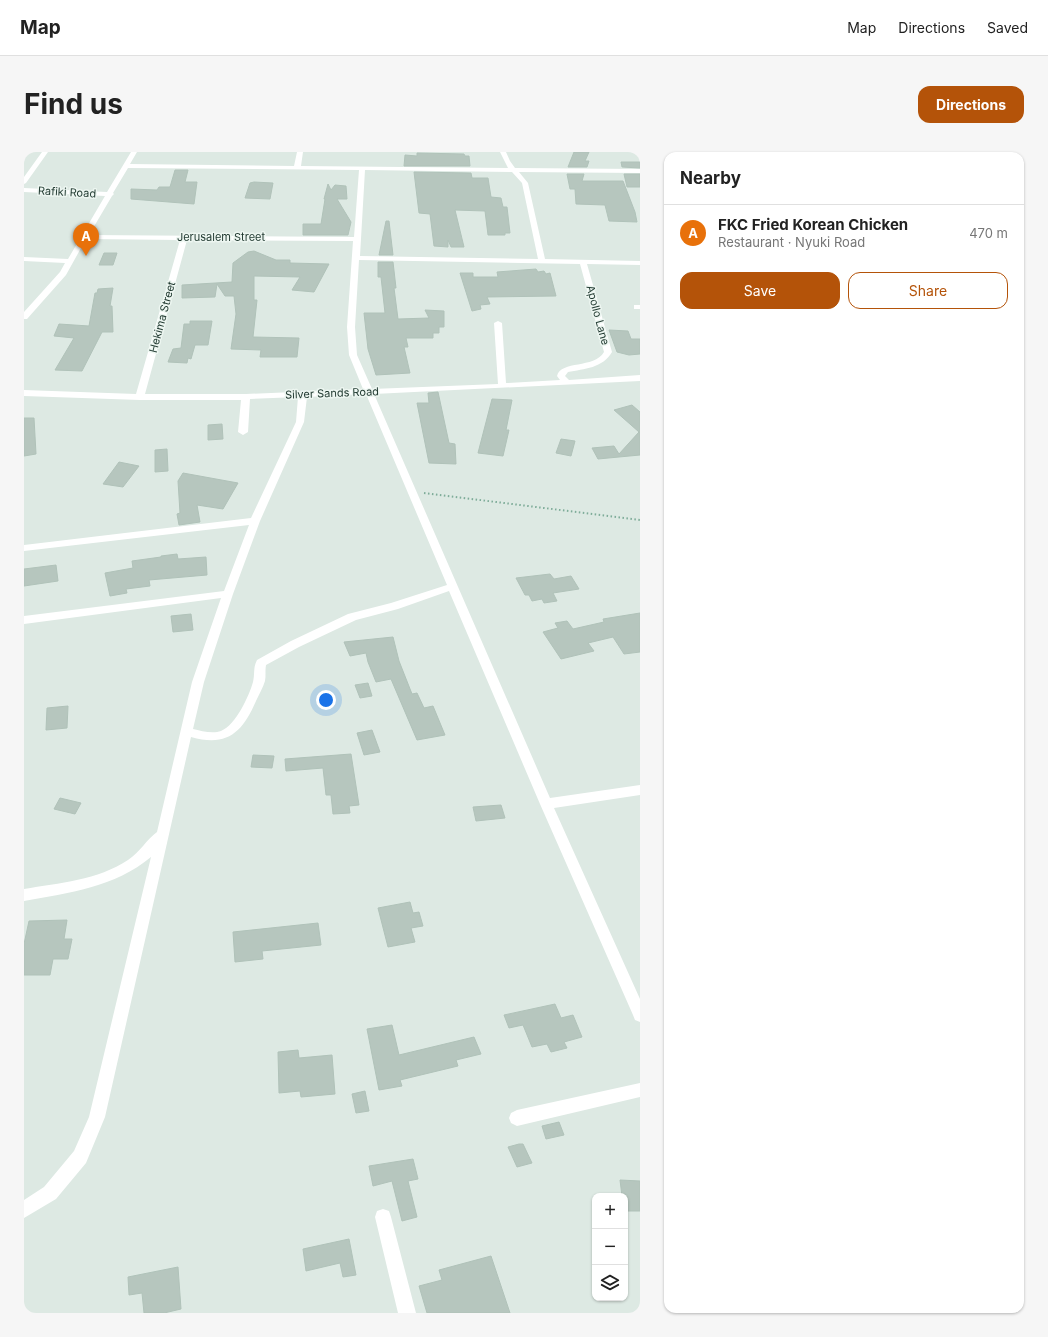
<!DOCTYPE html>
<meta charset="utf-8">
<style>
:root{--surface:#fff;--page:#f6f6f6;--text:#222;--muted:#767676;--line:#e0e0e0;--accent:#b45309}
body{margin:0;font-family:Inter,sans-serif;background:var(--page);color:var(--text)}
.controls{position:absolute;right:12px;bottom:12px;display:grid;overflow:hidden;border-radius:8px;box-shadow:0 1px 3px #0004}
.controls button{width:36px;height:36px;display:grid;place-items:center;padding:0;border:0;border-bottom:1px solid var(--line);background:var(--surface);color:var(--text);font:20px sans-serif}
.you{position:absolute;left:302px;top:548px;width:14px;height:14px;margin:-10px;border:3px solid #fff;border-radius:50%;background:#1a73e8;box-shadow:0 0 0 6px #1a73e833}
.badge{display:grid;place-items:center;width:26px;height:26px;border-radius:50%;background:var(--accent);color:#fff;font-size:13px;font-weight:700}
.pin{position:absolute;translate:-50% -33px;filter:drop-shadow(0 1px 2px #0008)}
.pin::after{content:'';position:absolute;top:21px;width:14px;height:12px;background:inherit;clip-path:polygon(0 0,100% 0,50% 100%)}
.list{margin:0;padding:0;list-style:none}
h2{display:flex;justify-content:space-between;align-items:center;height:52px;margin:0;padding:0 16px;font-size:17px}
h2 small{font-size:13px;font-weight:400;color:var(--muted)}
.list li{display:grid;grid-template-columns:26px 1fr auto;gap:12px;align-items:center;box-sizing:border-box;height:56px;padding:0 16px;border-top:1px solid var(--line)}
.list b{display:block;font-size:15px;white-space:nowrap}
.list p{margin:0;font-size:13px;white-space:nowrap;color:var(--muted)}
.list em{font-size:13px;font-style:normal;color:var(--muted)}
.actions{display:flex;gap:8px;padding:12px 16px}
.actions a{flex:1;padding:9px 0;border:1px solid var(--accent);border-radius:12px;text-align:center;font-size:14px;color:var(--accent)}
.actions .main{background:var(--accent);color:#fff}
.icon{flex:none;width:22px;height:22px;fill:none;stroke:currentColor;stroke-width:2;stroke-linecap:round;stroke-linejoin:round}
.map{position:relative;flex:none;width:616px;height:1161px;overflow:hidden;border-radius:12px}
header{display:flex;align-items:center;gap:24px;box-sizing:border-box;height:56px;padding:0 20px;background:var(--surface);border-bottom:1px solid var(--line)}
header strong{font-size:19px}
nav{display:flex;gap:22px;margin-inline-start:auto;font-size:14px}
.intro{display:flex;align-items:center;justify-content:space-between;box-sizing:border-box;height:96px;padding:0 24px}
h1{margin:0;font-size:28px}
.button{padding:10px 18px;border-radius:12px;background:var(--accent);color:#fff;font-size:14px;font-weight:700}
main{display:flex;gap:24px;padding:0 24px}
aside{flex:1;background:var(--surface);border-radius:12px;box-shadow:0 1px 3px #0004}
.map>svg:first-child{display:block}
</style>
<header>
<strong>Map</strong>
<nav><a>Map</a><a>Directions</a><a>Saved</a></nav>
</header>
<div class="intro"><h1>Find us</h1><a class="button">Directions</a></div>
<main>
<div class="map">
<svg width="616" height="1161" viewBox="0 0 616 1161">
<rect width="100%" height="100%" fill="#dde9e3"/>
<path fill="#b6c6be" stroke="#b0c2b9" d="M550,0H565L561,9H565L563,15H544Z
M393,1L440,2L441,4H445L446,14H380L381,3L393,4Z
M597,10H616V16L598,15Z
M151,18H164L161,30H173L170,52L107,47V37L133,38L135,35H146Z
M390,20L447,21L448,26H464L467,45L477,46L479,55H483L486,81H481V83H464L461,59L431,58L440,95H427L424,88V95L410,94L406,62L395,61Z
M543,22H560L558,29H599L611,60L613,70L585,69L581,53L552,52L551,37H546Z
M600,22H616V35H603Z
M230,30L249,31L246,47L221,46L226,31Z
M304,32L307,38L311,33L322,34L323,47H313L327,70L324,83H279V72H297L301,47H300Z
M362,69H365L369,103H355Z
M230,99L252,108H266V111L305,112L290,140L268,138L276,125L230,124V148H233L229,185L275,186L273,205H236L237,198L207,197L212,162L210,144H201L193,132L191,145L158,146V133L208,130L209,111L224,100Z
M80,101H93L89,113H75Z
M354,110H369L372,136H370L374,167L405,166L401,158L420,159V175H415V181H409V186H382L384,195H380L386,221L352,223L344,197L340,161H361L357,125H354Z
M512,117L514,120L520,119L522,122L526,121L532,144L463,145L466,152L456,153L457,157L448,159L436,121H449V125H474L473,120Z
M89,136L86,154H88L89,180H78L58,219L31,218L50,186L30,184L35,172L65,174L71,141H73L74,137Z
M166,169H188L184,193H171L167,207L164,206L163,211L144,210L149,197L157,196L160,172H166Z
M585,178L604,179L607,187H616V202L605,203L593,200Z
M414,240L425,291L431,292L432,312L405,311L393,251H405L404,241Z
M468,247L488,248L482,278H485L479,304L454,301Z
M608,253L616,260V303L574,307L568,296L590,294L595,302L615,280L590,258Z
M0,266H10L12,302L0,304Z
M198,272L199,287L184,288V273Z
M537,287L551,289L547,304L532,301Z
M143,297L144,319L131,320V298Z
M95,310L115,314L99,335L79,332Z
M159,321L214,331L199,357L173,353L176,370L155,373L153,362L156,361L154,329Z
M153,402L154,407L182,405L183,423L125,428L126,434L102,437L103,441L86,444L81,421L109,416L108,409L137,405V404Z
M32,413L34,429L0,434V417Z
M526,422L530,427L547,424L555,437L529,441L533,449L520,451L518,447L508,449L505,443H501L492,426Z
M616,461V500L600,502L589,485L564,491L570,499L537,507L519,480L534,476L531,471L543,469L549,477L580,470L579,467Z
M167,462L169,478L149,480L147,464Z
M369,485L375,509L388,542L393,541L400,556L409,554L421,583L393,588L367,527L352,530L344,510L342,501L326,504L320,490Z
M344,531L348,544L336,546L331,533Z
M44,554L43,576L22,578L23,556Z
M348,578L356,600L340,603L333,581Z
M327,602L335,653L325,654L326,661L309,662L307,643H302L299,616L262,619L261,607Z
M229,603L250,604L248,616L227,615Z
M36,646L57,651L51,662L30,657Z
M477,653L481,666L452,669L449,655Z
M386,750L389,761L395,760L399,774L387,776L391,790L364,795L354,756Z
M43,768L40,787H48L44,807H29L26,823H0V792L5,769Z
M294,771L297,793L238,799L239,807L211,810L209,780Z
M531,852L537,866L549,863L558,885L540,890L543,896L527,900L523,892L508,895L499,873L485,876L480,863Z
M368,873L375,903L450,885L457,902L432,908L434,914L376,928L378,934L355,938L343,877Z
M274,898L275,906L308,903L311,942L277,945L276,939L255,941L254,900Z
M341,939L345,959L332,961L328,942Z
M535,970L540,983L522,987L518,974Z
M495,992H499L508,1011L493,1015L484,995Z
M389,1007L394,1027L384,1029L393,1065L378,1069L368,1029L349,1034L345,1014Z
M596,1028L616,1029V1059H601V1044H598Z
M325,1087L332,1123L319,1125L316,1111L282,1119L279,1097Z
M467,1104L486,1161H403L395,1134L418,1128L415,1118Z
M154,1115L157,1157L140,1161H120L118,1141L105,1143L104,1125Z"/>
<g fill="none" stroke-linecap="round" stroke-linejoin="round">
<path stroke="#7eac99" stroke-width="2" stroke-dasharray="1.5 2.5" stroke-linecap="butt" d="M400,341L616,368"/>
<path fill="#fff" fill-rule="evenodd" d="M18,0H24L2,31L0,32V25Z
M107,0H113L106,12L270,14L273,0H279L277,14L484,16L476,0H482L486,9L491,16L616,17V21L495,20L504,31L521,107L616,109V113L563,112L588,200C579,216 560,217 544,220L541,224L545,228L616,223V229L350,242L526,646L616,633V643L530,656L616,847V870L611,868L609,863L516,652L425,439L374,457L332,468L275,495L242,513C241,519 242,524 241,529C239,536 235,542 232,549C218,581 203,595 167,585L81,965L62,1011L32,1047L0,1066V1048L20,1035L50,999L65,965L127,705C91,735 45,741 0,749V737C35,731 74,728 104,708C116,700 123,687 133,680L168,530L197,446L0,472V464L200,439L225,373L0,399V393L227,366L272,270L274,245L226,247L224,280L219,283L214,280L217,248H116L0,244V238L112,242L156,88L62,87L42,123L3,167H0V160L36,120L41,111L0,109V105L44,107L81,44L0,40V36L83,40ZM104,16L335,18L330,85L65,83L88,44L90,42L89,41ZM341,18L488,20L498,31L514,107L336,104ZM163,88L329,89L323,175L325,203L339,237L222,242H121ZM335,108L556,112L580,200C570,217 537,208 533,224L536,228L482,231L478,171L474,169L470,171L474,232L348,237L333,203L331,175ZM342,242L423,433L367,451L324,462L267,489L233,508C229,515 231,522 229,530C225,544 212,573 197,579C189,582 177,579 169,577L180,530L209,442L236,369L280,270L283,245Z
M610,153H616V157H610Z
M616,931V945L493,974L487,971L485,966L487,961L493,958Z
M359,1057L365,1059L367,1065L392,1161H374L351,1065L353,1059Z"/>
</g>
<g text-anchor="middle" stroke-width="3" stroke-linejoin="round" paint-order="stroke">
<g font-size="11" fill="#1f382f" stroke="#edf6f1">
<text transform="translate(43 40) rotate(3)" y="4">Rafiki Road</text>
<text x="197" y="89">Jerusalem Street</text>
<text transform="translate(574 163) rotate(75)" y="4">Apollo Lane</text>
<text transform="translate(138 165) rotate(-75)" y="4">Hekima Street</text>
<text transform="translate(308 241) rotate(-2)" y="4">Silver Sands Road</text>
</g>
</g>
</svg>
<div class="controls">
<button>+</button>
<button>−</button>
<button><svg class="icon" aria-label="layers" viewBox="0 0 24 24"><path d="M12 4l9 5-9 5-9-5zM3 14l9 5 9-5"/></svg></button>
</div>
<div class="you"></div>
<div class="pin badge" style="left:62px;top:104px;background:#e8710a">A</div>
</div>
<aside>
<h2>Nearby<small></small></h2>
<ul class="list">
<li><span class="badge" style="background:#e8710a">A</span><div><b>FKC Fried Korean Chicken</b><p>Restaurant · Nyuki Road</p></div><em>470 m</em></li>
</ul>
<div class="actions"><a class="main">Save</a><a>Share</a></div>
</aside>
</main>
